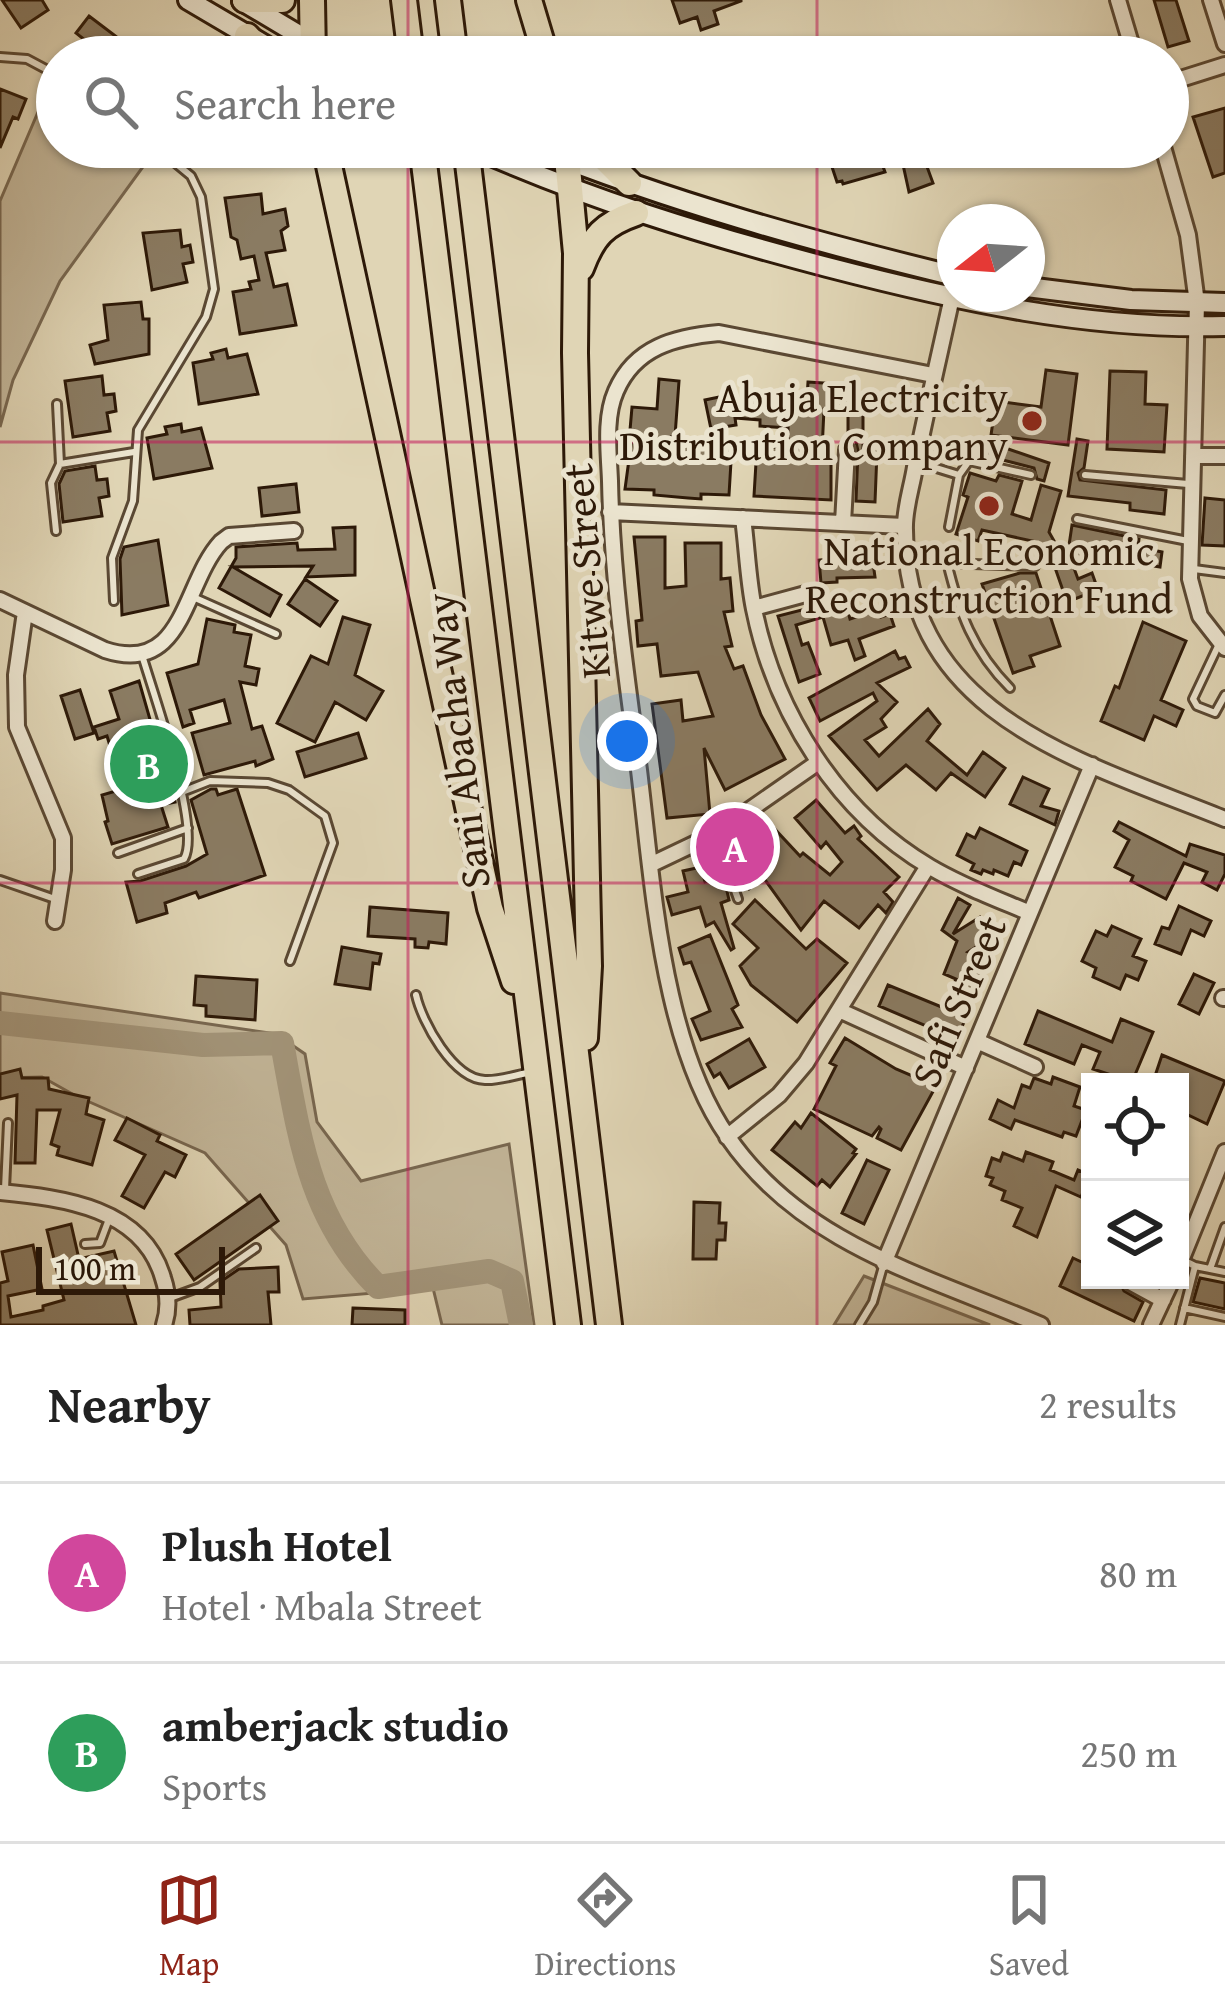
<!DOCTYPE html>
<meta charset="utf-8">
<style>
:root{--surface:#fff;--page:#f6f6f6;--text:#222;--muted:#767676;--line:#e0e0e0;--accent:#8f2418}
body{margin:0;font-family:"Gentium Book Plus",serif;background:var(--page);color:var(--text)}
.controls{position:absolute;right:36px;bottom:36px;display:grid;overflow:hidden;border-radius:0px;box-shadow:0 3px 9px #0004}
.controls button{width:108px;height:108px;display:grid;place-items:center;padding:0;border:0;border-bottom:3px solid var(--line);background:var(--surface);color:var(--text);font:60px sans-serif}
.compass{position:absolute;left:937px;top:204px;width:108px;height:108px;border-radius:50%;background:var(--surface);box-shadow:0 3px 9px #0004;rotate:253deg}
.scale{position:absolute;left:36px;bottom:30px;width:189px;box-sizing:border-box;padding-left:12px;border:6px solid #2d1908;border-top:0;font-size:33px;line-height:42px;white-space:nowrap;color:#2d1908;-webkit-text-stroke:9px #ebe4cf;paint-order:stroke}
.you{position:absolute;left:627px;top:741px;width:42px;height:42px;margin:-30px;border:9px solid #fff;border-radius:50%;background:#1a73e8;box-shadow:0 0 0 18px #1a73e833}
.badge{display:grid;place-items:center;width:78px;height:78px;border-radius:50%;background:var(--accent);color:#fff;font-size:39px;font-weight:700}
.pin{position:absolute;translate:-50% -50%;border:6px solid #fff;box-shadow:0 3px 12px #0006}
.list{margin:0;padding:0;list-style:none}
h2{display:flex;justify-content:space-between;align-items:center;height:156px;margin:0;padding:0 48px;font-size:51px}
h2 small{font-size:39px;font-weight:400;color:var(--muted)}
.list li{display:grid;grid-template-columns:78px 1fr auto;gap:36px;align-items:center;box-sizing:border-box;height:180px;padding:0 48px;border-top:3px solid var(--line)}
.list b{display:block;font-size:45px;white-space:nowrap}
.list p{margin:0;font-size:39px;white-space:nowrap;color:var(--muted)}
.list em{font-size:39px;font-style:normal;color:var(--muted)}
.icon{flex:none;width:66px;height:66px;fill:none;stroke:currentColor;stroke-width:2;stroke-linecap:round;stroke-linejoin:round}
.map{position:relative;flex:none;width:1225px;height:1325px;overflow:hidden}
.search{position:absolute;background:var(--surface);box-shadow:0 3px 9px #0004;left:36px;right:36px;top:36px;height:132px;display:flex;align-items:center;gap:30px;box-sizing:border-box;padding:0 42px;border-radius:66px;color:var(--muted);font-size:45px}
.sheet{height:516px;background:var(--surface)}
nav{display:flex;justify-content:space-around;align-items:center;box-sizing:border-box;height:168px;border-top:3px solid var(--line);background:var(--surface);font-size:33px;color:var(--muted)}
nav a{display:grid;justify-items:center;gap:6px}
nav .on{color:var(--accent)}
.map>svg:first-child{display:block}
</style>
<div class="map">
<svg width="1225" height="1325" viewBox="0 0 1225 1325">
<rect width="100%" height="100%" fill="#e0d5b5"/>
<filter id="stains"><feTurbulence type="fractalNoise" baseFrequency=".00167" numOctaves="4"/><feColorMatrix values="0 0 0 0 .2 0 0 0 0 .09 0 0 0 0 .02 0 0 0 .5 -.17"/></filter>
<radialGradient id="worn" r=".72"><stop offset=".6" stop-color="#630" stop-opacity="0"/><stop offset="1" stop-color="#630" stop-opacity=".3"/></radialGradient>
<path fill="#c2b598" stroke="#786750" stroke-width="3" d="M47,91L57,98V147H123L145,164L60,281L13,380L0,427V201Z
M0,993L276,1034L305,1054L317,1122L361,1181L509,1144L534,1325H442L433,1288L303,1299L286,1245L205,1153L76,1096L42,1077L0,1078Z
M864,1276L990,1325H834Z"/>
<g fill="none" stroke-linecap="round" stroke-linejoin="round">
<path stroke="#a3957a" stroke-width="24" d="M0,1023L203,1045L282,1043C299,1135 309,1218 378,1287L489,1271L512,1281L521,1325"/>
</g>
<path fill="#8a7b62" stroke="#2d1908" stroke-width="3" d="M2,0H42L48,10L21,28Z
M672,0H741V1L714,11L718,24L701,30L697,17L680,23Z
M1154,0H1176L1189,41L1168,47Z
M89,16L126,44L116,57H106L76,33Z
M0,89L26,99L18,119L13,117L0,148Z
M1225,108V173L1213,177L1193,117Z
M832,147H876L885,172L843,184L842,181L837,182L826,149Z
M922,153L933,183L909,192L902,160Z
M261,194L263,214L285,209L288,226L281,231L285,250L266,253L274,287L287,284L296,325L240,334L233,292L251,289L249,282L259,280L254,256L241,259L237,240L231,237L225,198Z
M180,230L182,247L190,245L193,262L183,264L187,282L152,290L143,233Z
M141,302L143,319H149V354L95,364L90,345L108,340L104,305Z
M226,349L228,358L247,354L258,394L199,404L193,363L213,359L211,353Z
M1046,370L1077,374L1068,445L991,435L996,401L1041,407Z
M1110,371L1146,372L1145,404L1167,405L1164,452L1107,449Z
M102,376L104,395L114,394L116,411L107,413L110,431L73,437L65,381Z
M659,379L679,381L675,436L663,438V442L732,445L729,495L701,494V499L688,498L654,495V490L625,489L633,430H630L632,407L657,409Z
M808,382L838,384L837,399H853V410H863V451L877,452L875,502L856,501L858,451L854,433H848V410H851L824,409L822,451H831V500L754,496L757,446L788,448V428L760,426V420L735,418L736,425L711,429L705,400L724,396L726,404L756,400L757,394L807,397Z
M181,424L182,432L201,428L212,468L154,479L147,438L167,434L165,427Z
M1077,439L1088,441L1084,468L1078,473L1080,480L1166,490L1164,514L1130,510V503L1068,496Z
M991,443L1049,463L1044,481L1037,479L1034,468L987,456Z
M95,466L97,480L107,479L109,496L99,498L102,516L63,522L59,484L65,471Z
M970,473L996,481L999,475L1022,481L1012,514L1031,520L1041,485L1061,491L1049,532L1066,562L1068,552L1078,579L1092,573L1098,590L1067,602L1052,559L1048,561L1037,542L982,530L978,541L956,534L968,497L963,495Z
M296,484L299,512L262,516L259,488Z
M1205,498L1225,500V546L1202,545Z
M1072,525L1139,539L1138,547L1162,552L1160,567L1068,552Z
M355,527V575L306,577L313,566L233,567L281,595L270,616L219,588L236,558V547L297,543L298,550L335,549L333,528Z
M634,537H665V588L686,586L685,543H721V579L730,578L733,611L724,612L732,646L725,647L734,669L743,666L761,715L785,759L725,790L704,748L710,814L667,818L652,704L681,700L683,721L713,716L698,672L661,676L657,644L638,646L636,621L642,620Z
M158,540L168,605L122,615L120,559L124,547Z
M872,555L875,577L837,578V582L821,583L819,560Z
M1020,573H1036L1060,646L1030,656L1034,666L1013,673L982,584Z
M305,579L337,601L320,626L288,604Z
M837,601L840,610L847,608L850,619L879,609L881,617L890,614L894,626L859,639L865,656L855,660L848,640L831,645L823,617L796,625L802,645L808,643L820,674L799,682L778,616Z
M343,617L370,625L355,675L383,691L366,720L335,702L315,742L277,723L311,656L328,664Z
M207,619L235,625L234,632L251,635L245,666L259,669L256,685L240,682L252,729L262,726L273,759L256,766L255,761L204,775L192,733L230,723L224,700L190,710L194,723L183,727L167,673L198,664Z
M1143,622L1186,641L1161,700L1183,710L1176,726L1154,716L1144,740L1101,721L1115,686L1119,688Z
M895,651L899,659L905,657L910,667L877,683L897,702L881,719L886,727L865,740L879,756L928,709L940,724L927,741L967,775L983,752L1005,768L985,797L951,773L936,790L906,765L877,790L829,736L877,701L873,693L820,721L809,698Z
M139,681L155,737L159,736L162,746L146,749L160,795L173,792L175,802L161,805L168,827L112,844L105,822L108,821L102,795L123,789L107,736L98,739L94,727L119,719L110,691Z
M80,690L94,733L75,739L61,696Z
M358,733L366,758L305,777L297,752Z
M1023,777L1049,789L1041,806L1059,811L1055,825L1010,804Z
M211,789H216L218,795L237,789L265,875L199,898L196,892L165,903L167,913L137,922L126,882L140,881L186,866L207,854L191,800Z
M816,800L845,833L854,826L861,836L858,839L899,877L884,892L893,902L886,913L878,905L859,928L824,901L801,930L763,877L749,889L738,876L732,862L770,824L800,856L803,853L830,875L842,862L826,842L821,848L795,818Z
M1119,822L1186,856L1190,844L1225,855V874L1217,890L1202,882L1207,872L1184,863L1166,899L1131,881L1133,876L1115,867L1129,840L1114,831Z
M980,828L1027,851L1021,865L1014,862L1008,876L994,870L993,874L983,870L981,874L971,870L974,864L957,855L967,834L975,838Z
M701,867L705,882L722,877L726,887L729,900L721,903L734,948L731,950L714,922L706,926L700,907L672,915L667,897L688,892L683,871Z
M958,898L970,905L953,934L980,917L992,937L968,952L989,961L957,1039L879,1006L888,985L944,1008L956,979L944,974L957,941L942,930Z
M755,900L806,949L817,939L847,963L797,1022L751,985L740,966L758,948L733,924Z
M1179,906L1211,921L1204,936L1191,930L1181,954L1155,944L1162,927L1169,929Z
M370,907L448,913L446,944L429,942L428,948L415,947V939L368,936Z
M1112,926L1141,939L1133,956L1146,961L1138,980L1126,975L1120,989L1093,977L1096,968L1082,961L1096,931L1107,936Z
M710,935L738,1005L732,1009L742,1027L701,1040L692,1019L710,1011L691,962L684,964L679,948Z
M342,947L381,954L379,964L373,963L370,989L335,984Z
M1194,974L1214,983L1199,1014L1179,1004Z
M196,976L257,980L255,1020L206,1016V1006L194,1005Z
M1038,1011L1112,1042L1121,1019L1153,1032L1132,1082L1093,1069L1100,1052L1082,1045L1074,1064L1025,1044Z
M845,1038L896,1069L936,1086L901,1150L877,1138L881,1129L879,1127L872,1136L814,1109L836,1066L830,1063Z
M749,1039L765,1067L729,1088L720,1073L714,1077L707,1064Z
M1162,1055L1225,1081L1207,1124L1180,1111V1082H1153Z
M20,1069L22,1078H48L49,1089L89,1098L86,1114L104,1120L92,1165L57,1155L59,1147L51,1144L60,1110H37L35,1163H15L17,1095L0,1099V1074Z
M1053,1077L1080,1087L1074,1106L1086,1110L1076,1136L1064,1132L1062,1137L1015,1120L1011,1129L990,1119L998,1100L1014,1108L1022,1085L1030,1088L1034,1078L1051,1084Z
M811,1113L856,1149L853,1153L856,1154L830,1187L822,1180L817,1186L772,1150L795,1122L801,1128Z
M127,1118L160,1135L157,1141L186,1155L175,1177L165,1172L144,1208L122,1196L145,1155L115,1140Z
M1026,1152L1053,1162L1050,1170L1074,1180L1078,1170L1090,1175L1081,1197L1056,1186L1037,1237L1014,1226L1022,1208L1002,1200L1005,1191L990,1185L993,1178L986,1176L992,1158L1000,1161L1003,1153L1023,1161Z
M867,1160L889,1170L864,1224L842,1213Z
M260,1195L278,1221L194,1280L176,1254Z
M694,1202L720,1203L719,1223H726L725,1240H717L716,1259H693Z
M71,1224L79,1259L114,1251L136,1325H0V1283L8,1281L2,1252L33,1245L42,1289L8,1296L11,1317L43,1310V1306L64,1300L47,1230Z
M1073,1258L1090,1266V1280H1119L1124,1291L1143,1302L1134,1321L1060,1286Z
M278,1267L279,1292H268L271,1325H190L189,1310L221,1307L220,1282L239,1269Z
M1200,1278L1225,1283V1309L1193,1302Z
M353,1308L405,1310V1325H352Z"/>
<g fill="none" stroke-linecap="round" stroke-linejoin="round">
<defs>
<path id="lane" d="M0,57L27,59L57,75
M57,404L60,464L134,452
M924,442L967,454L969,461L959,475
M969,461L1031,475
M920,463L959,475L949,527
M1085,475L1188,484
M1077,519L1188,541
M56,531L51,483L60,464
M911,562L1035,566
M947,562C959,612 973,651 1010,688
M1194,569L1225,573
M193,597L276,634
M114,601L112,558L133,501L138,430L206,317L214,289L201,197L191,176L156,147
M1219,644L1193,699L1197,706L1215,713L1225,695
M182,792L210,781L268,783L289,790L325,816L333,843L290,961
M716,838L738,899
M118,853L188,828
M138,874L184,859C202,829 153,693 142,655
M0,880L55,899
M416,995C422,1022 453,1079 485,1080C500,1081 518,1074 533,1072
M5,1189L8,1123
M85,1244L100,1243L109,1219
M1195,1266L1225,1272
M1210,1269L1225,1227
M170,1298L200,1287L256,1248
M1184,1308L1225,1317
M859,1325L873,1302L884,1263
M1180,1325L1195,1266L1185,1261"/>
<path id="street" d="M1118,0L1135,57
M1211,0L1225,44
M1168,83L1225,65
M1163,147L1188,235L1197,303L1190,579L1200,616L1225,648
M954,288C941,348 927,407 915,467C912,487 904,509 905,530C906,717 1082,761 1225,819
M933,375L719,333C675,337 635,347 616,391C604,418 609,453 610,481C612,578 626,674 639,770C648,845 654,921 671,995C682,1043 699,1096 728,1137C802,1245 927,1276 1041,1325
M1193,456H1225
M610,512L904,526
M743,518C747,548 748,580 754,609C775,713 838,813 930,867C962,886 997,899 1030,913
M843,523L847,450
M0,600L105,650C185,676 183,583 221,542L229,536L294,531
M754,608L813,592
M25,612L16,675L17,727L63,838V870L55,921
M650,865L715,834L817,763
M1223,998H1225
M841,1011L966,1068
M977,1041L1035,1067
M727,1137L779,1095L806,1063L928,866
M0,1192C64,1198 143,1208 163,1278C168,1293 169,1310 164,1325
M884,1263L1092,765
M1180,1263L1225,1152
M1130,1282L1163,1300
M1151,1325L1172,1280"/>
<path id="secondary" d="M188,0L285,57
M242,1L336,57
M471,147C587,199 705,235 827,267C958,301 1089,330 1225,326
M534,147C671,202 811,241 955,276
M1027,287L1131,300L1225,303"/>
<path id="highway" d="M245,0H282
M312,0L313,57
M404,0L411,57
M448,0L455,57
M529,0L546,57
M247,36L266,57
M325,147L490,908L514,981
M422,147L568,1325
M466,147L609,1325
M566,147L576,253L575,353L589,966L585,1038
M593,147L629,183
M581,268C593,236 604,224 636,213"/>
</defs>
<use href="#lane" stroke="#5a4833" stroke-width="12"/>
<use href="#street" stroke="#5a4833" stroke-width="20"/>
<use href="#secondary" stroke="#2d1908" stroke-width="24"/>
<use href="#highway" stroke="#2d1908" stroke-width="30"/>
<use href="#lane" stroke="#ebe4cf" stroke-width="6"/>
<use href="#street" stroke="#ebe4cf" stroke-width="14"/>
<use href="#secondary" stroke="#ebe4cf" stroke-width="18"/>
<use href="#highway" stroke="#e0d5b5" stroke-width="24"/>
</g>
<path fill="none" stroke="#c2185b" stroke-width="3" stroke-opacity="0.55" d="M408,0V57M817,0V57M408,147V1325M817,147V1325M0,442H1225M0,883H1225"/>
<g fill="#8f2418" stroke="#ebe4cf" stroke-width="4.5">
<circle cx="1032" cy="421" r="12"/>
<circle cx="989" cy="506" r="12"/>
</g>
<g text-anchor="middle" stroke-width="10" stroke-linejoin="round" paint-order="stroke">
<g font-size="42" fill="#2d1908" stroke="#ebe4cf" text-anchor="end">
<text x="1008" y="412">Abuja Electricity<tspan x="1008" dy="48">Distribution Company</tspan></text>
<text x="989" y="565" text-anchor="middle">National Economic<tspan x="989" dy="48">Reconstruction Fund</tspan></text>
</g>
<g font-size="42" fill="#2d1908" stroke="#ebe4cf">
<text transform="translate(586 571) rotate(-95)" y="15">Kitwe Street</text>
<text transform="translate(457 741) rotate(-97)" y="15">Sani Abacha Way</text>
<text transform="translate(958 1001) rotate(-67)" y="15">Safi Street</text>
</g>
</g>
<rect width="100%" height="100%" filter="url(#stains)"/>
<rect width="100%" height="100%" fill="url(#worn)"/>
</svg>
<div class="controls">
<button><svg class="icon" aria-label="locate" viewBox="0 0 24 24"><circle cx="12" cy="12" r="6"/><path d="M12 2v4M12 18v4M2 12h4M18 12h4"/></svg></button>
<button><svg class="icon" aria-label="layers" viewBox="0 0 24 24"><path d="M12 4l9 5-9 5-9-5zM3 14l9 5 9-5"/></svg></button>
</div>
<svg class="compass" viewBox="-18 -18 36 36"><path d="M0-13l5 13h-10z" fill="#e53935"/><path d="M0 13l5-13h-10z" fill="#767676"/></svg>
<div class="scale">100 m</div>
<div class="you"></div>
<div class="pin badge" style="left:735px;top:847px;background:#d1479c">A</div>
<div class="pin badge" style="left:149px;top:764px;background:#2e9e5b">B</div>
<div class="search"><svg class="icon" aria-label="search" viewBox="0 0 24 24"><circle cx="10" cy="10" r="6"/><path d="M15 15l6 6"/></svg>Search here</div>
</div>
<section class="sheet">
<h2>Nearby<small>2 results</small></h2>
<ul class="list">
<li><span class="badge" style="background:#d1479c">A</span><div><b>Plush Hotel</b><p>Hotel · Mbala Street</p></div><em>80 m</em></li>
<li><span class="badge" style="background:#2e9e5b">B</span><div><b>amberjack studio</b><p>Sports</p></div><em>250 m</em></li>
</ul>
</section>
<nav>
<a class="on"><svg class="icon" aria-label="map" viewBox="0 0 24 24"><path d="M3 6l6-2 6 2 6-2v14l-6 2-6-2-6 2zM9 4v14M15 6v14"/></svg>Map</a>
<a><svg class="icon" aria-label="directions" viewBox="0 0 24 24"><path d="M12 3l9 9-9 9-9-9zM9 14v-3h6M13 9l2 2-2 2"/></svg>Directions</a>
<a><svg class="icon" aria-label="saved" viewBox="0 0 24 24"><path d="M7 4h10v16l-5-4-5 4z"/></svg>Saved</a>
</nav>
